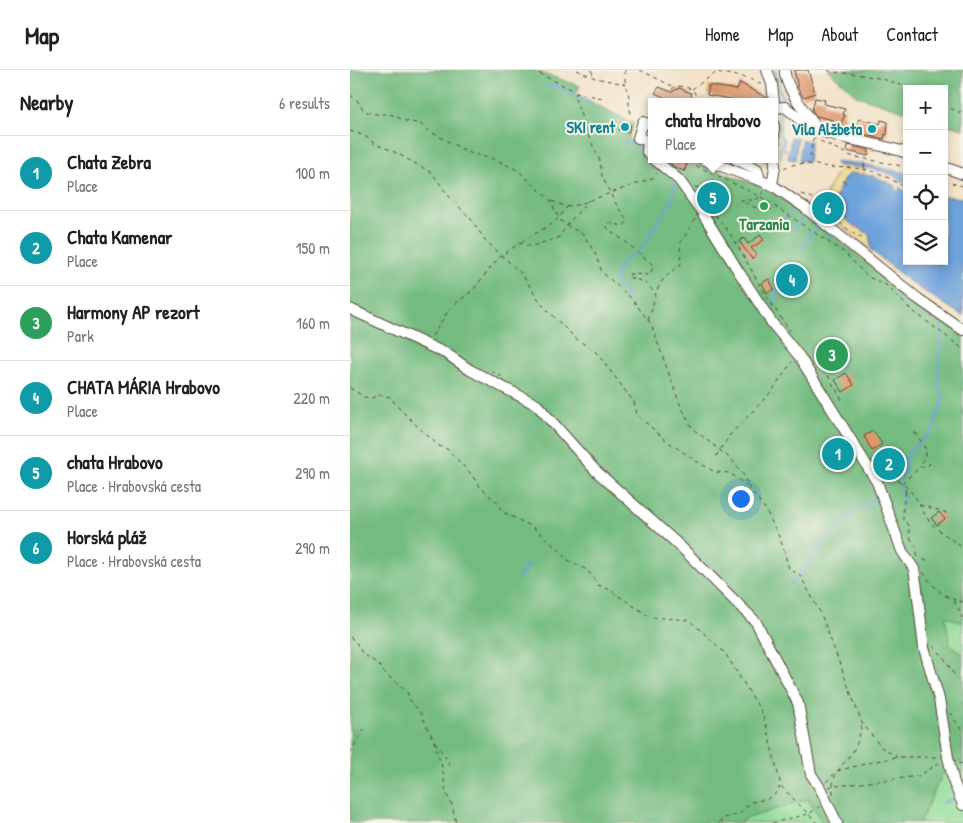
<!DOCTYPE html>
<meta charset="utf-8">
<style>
:root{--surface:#fff;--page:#f6f6f6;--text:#202124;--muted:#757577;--line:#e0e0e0;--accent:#2563eb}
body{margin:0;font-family:"Patrick Hand",sans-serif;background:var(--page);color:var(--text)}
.controls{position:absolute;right:15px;top:15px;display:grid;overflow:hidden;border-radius:0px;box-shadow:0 2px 8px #0003}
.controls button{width:45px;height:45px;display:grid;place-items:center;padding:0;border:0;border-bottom:1px solid var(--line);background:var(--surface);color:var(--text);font:25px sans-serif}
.you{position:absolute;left:390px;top:428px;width:18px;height:18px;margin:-12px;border:4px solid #fff;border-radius:50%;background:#1a73e8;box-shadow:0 0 0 8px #1a73e833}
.badge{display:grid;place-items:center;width:32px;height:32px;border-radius:50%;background:var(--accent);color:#fff;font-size:16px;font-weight:700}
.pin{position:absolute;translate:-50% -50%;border:2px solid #fff;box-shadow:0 1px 5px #0006}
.popup{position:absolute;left:298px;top:28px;width:130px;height:65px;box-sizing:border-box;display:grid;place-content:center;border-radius:0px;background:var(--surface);filter:drop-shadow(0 1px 4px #0005);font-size:16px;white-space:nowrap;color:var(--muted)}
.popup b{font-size:19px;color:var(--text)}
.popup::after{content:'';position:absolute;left:50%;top:100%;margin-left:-10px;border:10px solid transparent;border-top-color:var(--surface)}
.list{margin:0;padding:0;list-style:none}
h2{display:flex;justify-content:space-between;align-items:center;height:65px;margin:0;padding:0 20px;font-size:21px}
h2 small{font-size:16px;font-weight:400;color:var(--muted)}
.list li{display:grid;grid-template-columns:32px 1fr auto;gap:15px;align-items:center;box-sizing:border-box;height:75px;padding:0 20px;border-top:1px solid var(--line)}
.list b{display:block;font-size:19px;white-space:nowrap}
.list p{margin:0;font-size:16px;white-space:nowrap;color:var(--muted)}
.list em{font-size:16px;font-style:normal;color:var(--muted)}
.icon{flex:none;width:28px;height:28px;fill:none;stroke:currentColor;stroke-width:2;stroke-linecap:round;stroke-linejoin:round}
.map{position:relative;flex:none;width:613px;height:753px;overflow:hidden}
header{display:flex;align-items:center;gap:30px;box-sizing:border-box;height:70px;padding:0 25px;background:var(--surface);border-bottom:1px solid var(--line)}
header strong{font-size:24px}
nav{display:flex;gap:28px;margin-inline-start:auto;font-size:18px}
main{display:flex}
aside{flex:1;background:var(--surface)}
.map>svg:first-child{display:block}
</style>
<header>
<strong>Map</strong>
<nav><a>Home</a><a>Map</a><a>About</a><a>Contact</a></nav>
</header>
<main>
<aside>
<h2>Nearby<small>6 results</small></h2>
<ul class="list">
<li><span class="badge" style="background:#0f9aa8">1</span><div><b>Chata Zebra</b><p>Place</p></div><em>100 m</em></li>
<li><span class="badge" style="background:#0f9aa8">2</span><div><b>Chata Kamenar</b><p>Place</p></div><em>150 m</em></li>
<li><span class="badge" style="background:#2e9e5b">3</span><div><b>Harmony AP rezort</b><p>Park</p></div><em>160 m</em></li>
<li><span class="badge" style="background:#0f9aa8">4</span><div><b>CHATA MÁRIA Hrabovo</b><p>Place</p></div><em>220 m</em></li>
<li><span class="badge" style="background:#0f9aa8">5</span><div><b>chata Hrabovo</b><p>Place · Hrabovská cesta</p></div><em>290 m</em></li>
<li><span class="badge" style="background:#0f9aa8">6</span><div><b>Horská pláž</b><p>Place · Hrabovská cesta</p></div><em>290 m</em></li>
</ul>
</aside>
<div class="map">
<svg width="613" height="753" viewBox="0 0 613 753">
<rect width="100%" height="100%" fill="#f7f3e8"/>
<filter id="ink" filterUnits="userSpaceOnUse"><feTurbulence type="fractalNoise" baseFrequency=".02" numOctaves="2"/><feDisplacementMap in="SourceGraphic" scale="10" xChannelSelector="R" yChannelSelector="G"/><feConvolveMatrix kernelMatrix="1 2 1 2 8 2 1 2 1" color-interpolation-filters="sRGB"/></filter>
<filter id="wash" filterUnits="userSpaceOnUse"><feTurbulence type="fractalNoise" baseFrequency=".0096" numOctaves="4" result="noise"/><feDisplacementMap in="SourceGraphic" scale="20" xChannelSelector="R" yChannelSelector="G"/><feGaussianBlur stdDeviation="1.12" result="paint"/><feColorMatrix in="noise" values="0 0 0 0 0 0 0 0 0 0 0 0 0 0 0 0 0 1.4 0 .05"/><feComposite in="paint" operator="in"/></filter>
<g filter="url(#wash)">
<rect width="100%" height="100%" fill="#f2e2c8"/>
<path fill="#8fdb98" stroke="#65825b" d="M595,545L613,553V584L600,575Z
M613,692V753H569L598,693Z
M458,729L473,753H390L395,749Z"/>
<path fill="#73bb80" stroke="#57724f" d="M0,0H183L230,16L226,24L284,54L279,65V70L302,77V89H337L412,117L453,141L557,225L613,266V553L595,546L600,575L613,584V692L598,693L569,753H473L458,729L395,749L390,753H0Z
M478,0H613V59L594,54V19H557V42L507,26Z"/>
<path fill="#eeda9e" stroke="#94825e" d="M492,95L515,98L513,105L499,103L493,111L481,136L500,153L519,164L522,181L473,140L478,119Z"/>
<path fill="#6da2da" stroke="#54667c" d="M441,67L448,68L445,90L438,89Z
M452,70L461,71L458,92L449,90Z
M486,91L514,94L556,103L557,116C541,97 509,98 486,95Z
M499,103L523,106L546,116L545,122H548L550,117L554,121L557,118V191H594V126L613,128V246L563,214L522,181L519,164L500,153L481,136L493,111Z"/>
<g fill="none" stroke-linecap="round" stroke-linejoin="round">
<path stroke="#6da2da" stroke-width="2" d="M425,0L432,27L431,34
M196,16C213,16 229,27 243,35
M430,41V66L434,70
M273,75L276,72L287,74L293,83
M430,87L431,74L434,70V79L439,82L440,80
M412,89L421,94
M465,135L468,134
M433,153L437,146L447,138L467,156L484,167
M444,160L454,145
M452,177L467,156
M276,226L265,213L266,202L272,192L289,181L297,171L300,164L321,132L325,113
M422,232L425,230L430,211L439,198L441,199V196H444L442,194H444L443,192
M421,234V243
M551,412L556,399L554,393L558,383L580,363L585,354L587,345L590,340L593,327L587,313L589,308L588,301L592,252L570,237L569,234
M550,415L553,431
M553,433V432
M167,507L174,504L173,496L178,498L179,493
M440,515L455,500L462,486L506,440L513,438L528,425
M593,733L604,728L605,725
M610,738L613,745"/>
</g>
<g id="blocks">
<path fill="#dd9669" d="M444,0H458L465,23L454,27L452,25L448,18Z
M390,13L417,28V32H380L381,29L357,25L359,15L387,20Z
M309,17L322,22L329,18L341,23L342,32H319L318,29L305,23Z
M465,28L475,30L474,34L495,39L493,44L495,45L490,55L483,53V50L466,46L462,40Z
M509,49L530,54L531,50L538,52L537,65L535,64L534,69L506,63V60H504Z
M272,52L281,55L278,63L269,60Z
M498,75L519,80L518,86L497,81Z
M320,89H325L337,94L334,101L324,97L319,92Z
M410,165L414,170L401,178L407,185L402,189L389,171L394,168L398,174Z
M419,209L424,219L417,223L412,213Z
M478,275L488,290L478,296L469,281Z
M496,303L504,315L493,322L485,310Z
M523,361L532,374L522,381L514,366Z
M487,371L502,391L494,398L483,385L485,383L480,378Z
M540,389L546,396L538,400L533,394Z
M589,442L595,449L587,455L581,448Z"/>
</g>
</g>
<g filter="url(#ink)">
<use href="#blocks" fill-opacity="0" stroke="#564638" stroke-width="1"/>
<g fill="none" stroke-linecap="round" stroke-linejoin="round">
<defs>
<path id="minor" d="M417,0L422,14L424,32
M435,0C433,15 458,46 467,58
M425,38L435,37C444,43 450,52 459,56C490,70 525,72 557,83
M302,55L293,52L288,68L302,72
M298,71L297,82L302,87
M304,89L329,110L350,139L387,199L422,253L449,286L527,412L552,481L564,499L567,519L574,578L589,629L598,687L604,713L613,735
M352,89L422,115L454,137L567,228L613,260
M385,89L407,99L410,110
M594,97L613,104
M422,115L425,97L424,55
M0,239L97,284L120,300L187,335L245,400L330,476L406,552L448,633L461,704L470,718L487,753"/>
</defs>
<use href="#minor" stroke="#564638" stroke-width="12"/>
<path stroke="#564638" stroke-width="1" stroke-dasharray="4 4" stroke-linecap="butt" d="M182,0L229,23
M227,0L245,8L275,14
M241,0L244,7
M275,0V14L279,26V38L281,43
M290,0L324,17
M478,0L481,2C507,3 537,8 561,19
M342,19L367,2L398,8L412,15
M322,20L324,17C332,15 340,17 345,23V32
M0,25L7,30L14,41L25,44H40L56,51L71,54L75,59L120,83L147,90L169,101L201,131L205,141L211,151L219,157L233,164L245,183L252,202L282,229L301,254L329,332L342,358L382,390L393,404L399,418L416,440L431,471L439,499L450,505L471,544L512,653L531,677L547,687
M252,28L228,23L225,24L224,26L238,65L250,91L252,106L263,129L277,151L274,156L258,153L257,157L261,162L272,169L302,194V201L299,205L279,204L278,207C291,211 298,211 305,225
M594,34L607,42H613
M0,61L15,66L25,74L43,81L82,103L98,125L121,149L135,170L171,203L193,236L225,268L246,282L284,332L287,345L317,371L346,391L365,402L380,403L398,417
M456,64L501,86L557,97
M460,87L463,69
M339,92L411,127L495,183L518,207L536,215L559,238L613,279
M434,98C452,90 462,95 480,97C490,98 501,97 511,99C526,100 539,108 551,115
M514,98L515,90
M334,102L339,89
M493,111L499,115
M594,111L613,116
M345,117C355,118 365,119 371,128
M413,121L411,127L404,130H391C404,138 413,142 427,138
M451,124C477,130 488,159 513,168
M202,131L217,137L227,135L303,108L307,103
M360,139C378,158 392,182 404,205C414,224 428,243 440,261
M171,172L200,155L209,148L217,137
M298,250C303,240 303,228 308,218C312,208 323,201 331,194L330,174L345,149
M82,266L101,237L123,220L149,187L170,173L177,176H182L208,168L222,149L239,130
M466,295L477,304L492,330
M141,301L153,307
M0,318L14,327L22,328L28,325H34L40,327L47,336L66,355L89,376L97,379L104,386L120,403L132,419L146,431L153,442L183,457L209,480L216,489L237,500L248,515L260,520L300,547L339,550L358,567L375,583L411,641L416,655L431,716L467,753
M567,365L563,363L564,361L565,362L577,381L570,397
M540,382L548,396L547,404L545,406
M366,386L380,365L422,321L442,292
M528,397C542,406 559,416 567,430C572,439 575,447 582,454C591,463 603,470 613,478
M552,413L570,397L579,395L580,393L577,395
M555,419L556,424L559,426
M556,422L553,435V450L558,455L561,469L567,479V486
M570,435L595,442L598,448
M567,486L571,490H580
M573,502C584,518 593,528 613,532
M604,531L613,548
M0,567L6,572L12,583L28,594L33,601L57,622L60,630L71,644L84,671L92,697L96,723L102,735L106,753
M583,576L593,586L604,604
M600,643L613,662
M85,672L98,691L100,698
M0,683L16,656
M608,694L613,693
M476,712L487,701L522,692L547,687H590
M478,717L569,706L589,693
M483,724C481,701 492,698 503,681C508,674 510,662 512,654
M369,753L374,748L390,744L401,732L417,729L424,725L430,717
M422,753L459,744L470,736"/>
<use href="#minor" stroke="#fff" stroke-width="10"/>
</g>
</g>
<g fill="#0f9aa8" stroke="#f7f3e8" stroke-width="2">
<circle cx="275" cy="57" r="5"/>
<circle cx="522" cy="59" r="5"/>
</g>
<circle fill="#2e9e5b" stroke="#f7f3e8" stroke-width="2" cx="414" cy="136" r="5"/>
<g text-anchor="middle" stroke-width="4" stroke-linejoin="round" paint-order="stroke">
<g font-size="16" font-weight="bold" fill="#0d838f" stroke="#f7f3e8" text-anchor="end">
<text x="265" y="63">SKI rent</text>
<text x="512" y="65">Vila Alžbeta</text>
</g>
<g font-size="16" font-weight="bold" fill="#27864d" stroke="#f7f3e8">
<text x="414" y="160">Tarzania</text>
</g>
</g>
</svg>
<div class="controls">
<button>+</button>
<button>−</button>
<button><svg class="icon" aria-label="locate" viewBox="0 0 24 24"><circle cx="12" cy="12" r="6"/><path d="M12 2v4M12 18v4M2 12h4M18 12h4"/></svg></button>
<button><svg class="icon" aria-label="layers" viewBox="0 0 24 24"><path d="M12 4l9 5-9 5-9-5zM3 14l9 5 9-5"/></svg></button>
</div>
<div class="you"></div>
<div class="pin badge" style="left:488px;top:384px;background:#0f9aa8">1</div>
<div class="pin badge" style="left:539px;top:394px;background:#0f9aa8">2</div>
<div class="pin badge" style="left:482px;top:285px;background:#2e9e5b">3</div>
<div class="pin badge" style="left:442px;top:210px;background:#0f9aa8">4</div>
<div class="pin badge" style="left:363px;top:128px;background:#0f9aa8">5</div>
<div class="popup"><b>chata Hrabovo</b>Place</div>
<div class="pin badge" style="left:478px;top:138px;background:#0f9aa8">6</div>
</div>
</main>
